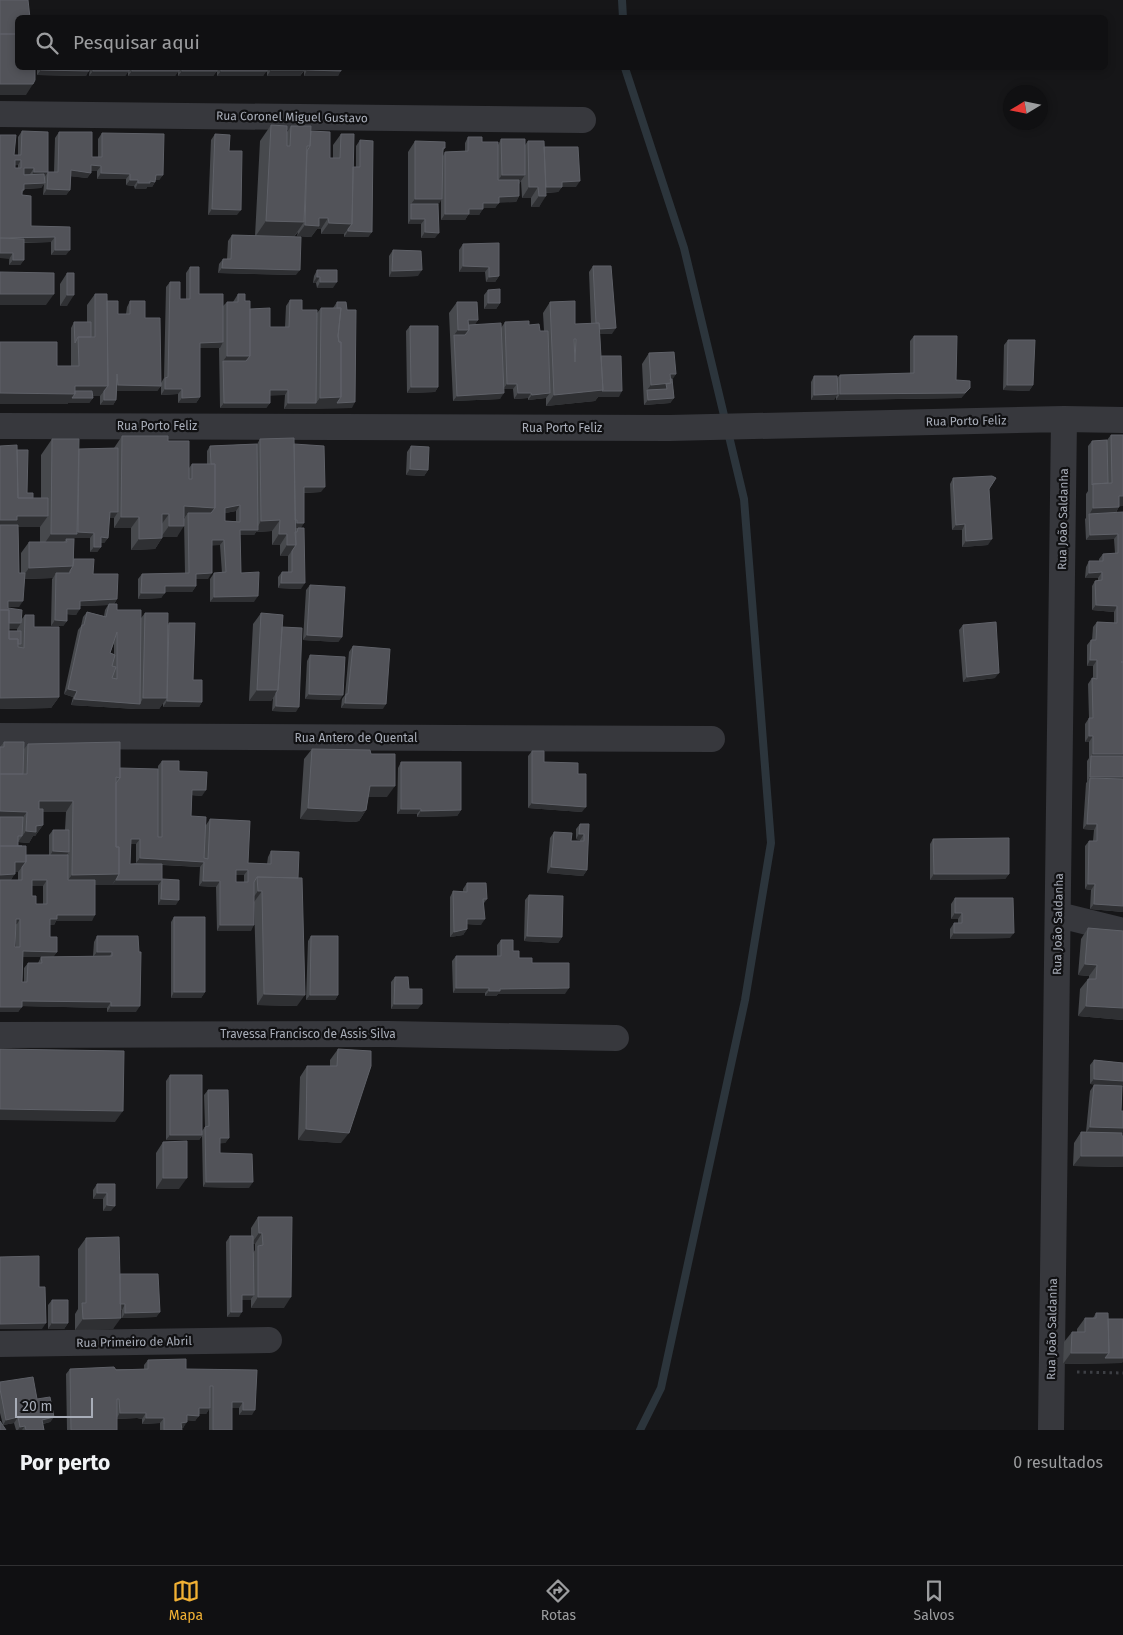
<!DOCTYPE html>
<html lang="pt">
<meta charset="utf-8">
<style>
:root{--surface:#101012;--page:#1e1e20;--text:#f1f3f6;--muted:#9c9d9f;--line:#303032;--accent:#f2b134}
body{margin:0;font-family:"Fira Sans",sans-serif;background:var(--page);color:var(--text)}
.compass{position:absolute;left:1003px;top:85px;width:45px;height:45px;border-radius:50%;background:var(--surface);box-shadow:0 2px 8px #0003;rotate:260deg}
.scale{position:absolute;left:15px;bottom:12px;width:78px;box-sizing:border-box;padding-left:5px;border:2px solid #a8adb8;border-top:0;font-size:14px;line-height:18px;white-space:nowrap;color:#a8adb8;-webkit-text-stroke:4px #111113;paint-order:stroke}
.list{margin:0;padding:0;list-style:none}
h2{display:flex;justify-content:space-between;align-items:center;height:65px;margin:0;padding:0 20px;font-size:21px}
h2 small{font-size:16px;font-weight:400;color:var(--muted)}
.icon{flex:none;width:28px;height:28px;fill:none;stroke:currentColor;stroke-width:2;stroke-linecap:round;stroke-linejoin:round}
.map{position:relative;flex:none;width:1123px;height:1430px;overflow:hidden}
.search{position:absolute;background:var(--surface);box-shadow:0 2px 8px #0003;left:15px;right:15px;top:15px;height:55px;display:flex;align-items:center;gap:12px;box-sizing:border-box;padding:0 18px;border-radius:8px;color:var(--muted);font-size:19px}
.sheet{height:135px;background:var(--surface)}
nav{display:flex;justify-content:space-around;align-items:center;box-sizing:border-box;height:70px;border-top:1px solid var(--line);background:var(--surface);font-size:14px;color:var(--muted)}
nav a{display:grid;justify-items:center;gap:2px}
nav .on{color:var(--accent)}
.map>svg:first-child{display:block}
</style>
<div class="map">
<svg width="1123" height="1430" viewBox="0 0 1123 1430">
<rect width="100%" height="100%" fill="#161618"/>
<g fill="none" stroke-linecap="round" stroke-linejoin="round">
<path stroke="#2c353c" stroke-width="8" d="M622,0L623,18
M625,68L684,248L744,499L771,843L745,1000L661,1388L640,1430"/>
<path stroke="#3d3f44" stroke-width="3" stroke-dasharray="2.5 4" stroke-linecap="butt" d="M1077,1372L1123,1373"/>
<path stroke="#37383d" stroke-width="26" d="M0,114L583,120
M0,426L669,428L1064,419L1123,420
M0,736L712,739
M1059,915L1123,931
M0,1035L388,1034L616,1038
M0,1344L269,1340
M1051,1430L1064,419"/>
</g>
<path fill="#47494d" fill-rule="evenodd" d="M37,68H89L86,76L37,75Z
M90,68H217V71L213,76H178V71L175,76H128V72L125,76H89Z
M217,68H267L263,76H217Z
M267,68H341L338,76H304V71L300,76H267Z
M271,125L287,132L291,126L311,131L330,158H333V145L341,134L353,167H356V146L360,140L372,232L368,237H344V234H321V229H317L311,237L297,236L298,232L294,237L296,275L218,273L219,264L223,259H227L228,241L232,235L255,236L260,141Z
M22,131L48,172H54L55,138L59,132L92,157H98V139L102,133L163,175L159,180H155V182L152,187H147L146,189H135L134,186L126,185V179H97V171H91V173L87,178L71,176L70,190L66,195H43L44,184L41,188L24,189L22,194L31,226L70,227L66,255H51V242L24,243V260L20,265H9L14,155H18V137ZM15,165H18V168H15Z
M215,134L229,151L237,215H208L211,140Z
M468,137L482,142L498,145L501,139L525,145L528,141L544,147L576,187H562L558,192L546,193L539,207H531V198H522L521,181L519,184V196L516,202H499L495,208H483L479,215H468L465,220H441V200L438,204L435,238H421V224H408V152L415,141L445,148L443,151V156L445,152L465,151V143Z
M463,244L499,276L495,282H486L485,272H459V250Z
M393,250L418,276L389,277V256Z
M593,266L612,334H600L601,356L619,397H598L595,401L546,406V398L528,400V398L514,399L513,389H503L500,399L453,401L449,313L457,302L478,320L475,324L501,328L505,322L529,325L540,331H544L543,313L550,302L575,324H591L589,272Z
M190,267L199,294L223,306L227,302H233L238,294L245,301L250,309L270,327H285L286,306L290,300L302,310L317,313L321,308H333L337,302L352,408L284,409L285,395H270V403L266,408H220L219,348H200V397L196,403H178V394L161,395V383L164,378L166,287L170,282L180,299H186V273Z
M317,270L333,288H317L316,283H313L314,276Z
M67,273H74L67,306H60V284Z
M488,290L500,303L496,309H484V295Z
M95,294L107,301L118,314H126L127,307L130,301L145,318L161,386L157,391H117L116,400L113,405H100V396H93V398L89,403H68L67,404L57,366H71V328L74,322H87V305Z
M410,326L438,387L435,392L407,393L406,331Z
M914,336L956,380L970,388L961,398L836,400V396L834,400H811V382L814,376L837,378L840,375L910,374V341Z
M1008,340L1033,385L1029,391L1003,390L1004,345Z
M649,353L676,374L672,379L674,398L670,403L644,405L642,364Z
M1111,435H1123V506H1119L1116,513L1123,512V912L1090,909L1091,890L1085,889V846L1089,841H1093L1094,830L1083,829L1086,783L1087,782V761L1089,758V742H1085V724L1089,718L1088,684L1092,678H1093V666H1087V645L1091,640H1092L1093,627L1097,622L1114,623V612L1092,610V586L1095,581L1098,580V578H1085L1086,567L1089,561H1099V559L1103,554L1115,553L1114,539L1086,540L1085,519L1086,518V494L1088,491V446L1092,441L1107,440Z
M122,436L168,441L189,468L192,464H207V451L210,446L257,444L260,439L294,444L321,492L304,493L301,528V589L278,588V577L282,572H288V556H280V545H272V531L256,532L254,535H240L241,573L254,602H210V579L214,573H222L220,545H212L208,579H196V586L192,592H165L161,598L138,599V579L142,574H185L184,519L185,517H184L177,537H162V538L155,549L131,550V528H114V518H109L108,538L104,543H101V547L97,552H90V538H75L74,539V559L93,574L117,599L114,604L117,610L141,618L145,613L168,625L169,623L202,702L199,707H163V703L159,709H136L71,705L73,697L64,694L78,630L81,626L83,617L87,612L104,616L105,610L108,605L80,606L76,615L67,614V621L63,626H51L52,579L53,578L25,579L19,607H8V608L21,620L25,615L34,627L59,697L51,708L0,709L17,450L27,493L33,498H41V455L52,439L79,449L114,448ZM236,511V521H225V513ZM18,527H40V542H29L21,553V573H19ZM17,628V631H9V629ZM114,643V654L110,653Z
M411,446L428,470L424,476L406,475L407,452Z
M953,478L989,489L988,545L962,547V530H952L950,484Z
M310,585L342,637L338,642L303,640L306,590Z
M261,613L282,627L296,712L272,711L273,698L271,701H249L253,624Z
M963,625L995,678L963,682L959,630Z
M353,646L383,709L341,708L342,699L345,695L349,652Z
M310,655L340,700L305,699L307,661Z
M4,742L24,749L28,744L120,768L158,837V766L162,761L179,771L202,796L192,795L191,816L206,825L210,819L248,863L267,864L268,857L271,851L297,1006L257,1005L254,902L251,931H217L216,887L199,886L200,867L162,865V879L176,905H158V885H95L92,921H56L54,925H50V937L57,952L53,957L93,956L94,942L97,936H138L136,1012H107V1008L22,1006L18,1012H0V747ZM43,812H66L65,830H53L49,835V855H26L18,846V842L29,843L33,836H35L43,825ZM131,844H136V863L130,864ZM15,872H18V880H11ZM236,875H244V882H236ZM32,886H43V904H36L32,896ZM16,924V947H15ZM23,957H49H41L38,963H28L24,968V982H22Z
M312,749L371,754L387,797H368L366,810L359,821L354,822L300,819L304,759Z
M532,751L544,762L578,774L582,812L528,808V756Z
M401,762L461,810L457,816L417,817V814H397L398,768Z
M580,824H589L587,870L583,876L547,873L550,838L554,832L571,841H580V840L576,839V829Z
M933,839L1009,874L1005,879L930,880V844Z
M467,883L487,899L484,903L481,925L467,924V929L463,935L450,937V897L453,891L463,892V889Z
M529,895L562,937L558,943L524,941L525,900Z
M955,898L1010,938L950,939V929L954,923H958V919H951V904Z
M174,917L205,992L201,998H171V922Z
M1088,928L1123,931V1020L1078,1016L1080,989L1088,979H1089V976L1078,975L1081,939Z
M311,936L338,995L335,1000H306L308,941Z
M501,940L519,958L532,963L565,994H498L496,996H485V993H453L452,961L456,956H497V945Z
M395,977L409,989L418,1009H391V982Z
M338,1049L341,1143L298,1140L300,1077L307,1066H330V1060Z
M1094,1060L1123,1063V1087H1122L1121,1111L1123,1133H1122V1136H1123V1167L1073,1166L1074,1143L1081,1132H1086L1090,1091L1094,1085L1110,1086L1090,1084V1065Z
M170,1075L202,1131L205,1127L204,1095L208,1090L229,1138L225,1143H220V1153L249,1188L203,1187L202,1136L199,1140H166V1081Z
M163,1142L179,1189H156V1153Z
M97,1184H115L111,1211H103V1199H93V1190Z
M258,1217L284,1308H251V1299L250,1300H242L239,1317H227L226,1242L230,1236H251V1228ZM253,1244H255V1250L253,1253Z
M86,1238L120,1274L160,1312L156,1317L122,1318V1310H121L113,1329L75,1330V1314L78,1309V1249Z
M52,1300L68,1323L64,1329H48V1305Z
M1096,1313L1108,1319L1122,1363L1063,1364L1064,1342L1072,1332H1077V1329L1085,1318H1093Z
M148,1360L186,1369L257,1370L252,1415H239V1408H232V1430H209V1409L206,1414H199L195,1421L187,1420L183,1428H181L182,1430H160V1423L142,1424V1419L137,1418L117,1419V1430H67L66,1374L70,1369H144V1365Z
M0,1382L37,1399L54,1417L50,1422L43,1424L44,1430H16L14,1423L3,1425L0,1413Z"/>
<path fill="#2f3033" d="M41,70L89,71L86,76L37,75Z
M271,70H304L300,76H267Z
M307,70L341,71L338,76H304Z
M93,71H129L125,76H89Z
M132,71H179L175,76H128Z
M182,71H217L213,76H178Z
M221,71H267L263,76H217Z
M0,84H33L26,95H0Z
M15,160H21L18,165L11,166Z
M91,165L101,166L97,171H87Z
M24,168H34L30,174H20Z
M71,170L91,173L87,178L67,176Z
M34,172H48L44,178L30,177Z
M101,173L130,174L126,179H97Z
M156,175H163L159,180H152Z
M502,175H525L518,185L494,186Z
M130,180H138L134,186L126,185Z
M150,181L155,182L152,187H147L146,189H135L138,183Z
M580,181L576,187H562L558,192L542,193L546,187L562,182Z
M45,183L41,188L20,189L24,184Z
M529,187H538L531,198H522Z
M47,189L70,190L66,195H43Z
M519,196L516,202L495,203L499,197Z
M539,196H546L539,207H531Z
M415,199H442L435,210L411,204Z
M483,203H499L495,208H479Z
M212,209L241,210L237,215H208Z
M469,209H483L479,215H468L465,220H441L445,214Z
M319,218H328L321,229H317L311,237L297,236L305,225Z
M411,219H425L421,224H408Z
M266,221L304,222L293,238L255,237Z
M329,223L352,224L344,234H321Z
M348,231L372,232L368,237H344Z
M425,232L439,233L435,238H421Z
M55,237L51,242L0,243V238Z
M55,250H70L66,255H51Z
M0,253H13L9,259L0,258Z
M13,260H24L20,265H9Z
M463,266L489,267L485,272H459Z
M222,268L300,270L296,275L218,273Z
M422,270L418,276L389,277L392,271Z
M499,276L495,282H486L489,277Z
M317,277H320L316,283H313Z
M320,282H337L333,288H317Z
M0,294H54L46,305H0Z
M67,295H74L67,306H60Z
M488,303H500L496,309H484Z
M468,320H478L470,331L461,341L454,335L458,330Z
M616,328L612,334H592L596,329Z
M223,342L220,348H196L200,343Z
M227,356H250L242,366L223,361Z
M670,374H676L663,394L647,390L651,385Z
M507,384H517L513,389H503Z
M118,385L161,386L157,391H114Z
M1007,385H1033L1029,391L1003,390Z
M75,386H108L100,396H73L93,398L89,403H68L67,404H0V393Z
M411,387H438L435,392L407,393Z
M970,388L961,398L836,400L840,394Z
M165,389H182L178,394L161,395Z
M270,390H288L285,395L266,396Z
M603,390L622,391L619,397H598L595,401L546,406L554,395Z
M504,393L500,399L453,401L457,396Z
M518,393H531L528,398L514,399Z
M550,393L546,398L528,400L532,395Z
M838,394L834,400H811L814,395Z
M200,397L196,403H178L182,398Z
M341,397L355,402L352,408L284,409L288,403H316L320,398Z
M674,398L670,403L644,405L648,400Z
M104,400H116L113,405H100Z
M224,403H270L266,408H220Z
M410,469L428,470L424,476L406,475Z
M304,487H325L321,492L300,493Z
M1119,496H1123V506L1111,507Z
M240,505L236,511L221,514L225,508Z
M184,506L215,508L207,518L188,513L185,517H176Z
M1119,507L1112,518L1089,515L1093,508Z
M110,512H118L114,518H106Z
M162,514H169L161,525Z
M17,516H48L40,527H12L0,531V520Z
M121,517H139L131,528H114Z
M280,520L272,531L256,532L254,535H237L240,530H256L261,521Z
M297,523H304L301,528H293Z
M965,524L962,530H952L956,525Z
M169,526H184L177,537H161Z
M71,532L94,533L90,538H75L66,550V539L59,550H40L51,534Z
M279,534H287L280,545H272Z
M1118,534L1114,539L1086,540L1090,535Z
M101,537L108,538L104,543H97Z
M162,538L155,549L131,550L139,539Z
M992,539L988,545L962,547L966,541Z
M212,540H224L220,545L208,546Z
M287,545H296L288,556H280Z
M94,547H101L97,552H90Z
M73,566L66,577L56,573L53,578L21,579L29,568Z
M1102,572L1098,578H1085L1089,573Z
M212,573L208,579H192L196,574Z
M281,583H305L301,589L278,588Z
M165,586H196L192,592H161Z
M141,593H165L161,598L138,599Z
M258,596L254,602H210L214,597Z
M117,599L113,605L76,606L80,601Z
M8,601H23L19,607H4Z
M1096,605L1117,606L1114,612L1092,610Z
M67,609H80L76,615L63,614Z
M55,620L67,621L63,626H51Z
M6,623H21L17,629H2Z
M307,635L342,637L338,642L303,640Z
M1090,660H1097L1093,666H1087Z
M999,673L995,678L963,682L967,677Z
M68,689L77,691L73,697L64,694Z
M257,690H278L271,701H249Z
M309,694L343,695L340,700L305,699Z
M59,697L51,708L0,709V698Z
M143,698H167L159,709H136L71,705L74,699L140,704Z
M167,701L202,702L199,707H163Z
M345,703L386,704L383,709L341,708Z
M276,706L299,707L296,712L272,711Z
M1089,736H1093L1089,742H1085Z
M1093,754H1123V759L1091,757Z
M1090,777H1123V783L1090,778L1087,782Z
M370,786H395L387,797H362Z
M192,790H206L202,796L188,795Z
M39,801H73L66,812H31Z
M532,803L586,807L582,812L528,808Z
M308,808L366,810L359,821L354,822L300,819Z
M401,809H421L417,814H397Z
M461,810L457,816L417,817L421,811Z
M0,811L27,812L19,822H0Z
M1087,824H1097L1094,830L1083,829Z
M43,825L35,836H33L29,843L18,842L26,831L36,826Z
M579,834H584L580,840L576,839Z
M131,839H140L136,844H127Z
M53,851L69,852L65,857H49Z
M140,858L204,862L200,867L136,863Z
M15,862H26L18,872L7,873Z
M551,867L587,870L583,876L547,873Z
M236,870H248L244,875H232Z
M15,874L7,885H0V875Z
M119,874L112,885H64L72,875Z
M934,874H1009L1005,879L930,880Z
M32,880H47L43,886H28Z
M116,880H162L158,885H112Z
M203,881H220L216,887L199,886Z
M1088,884H1095L1091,890L1085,889Z
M258,891H262L254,902H250Z
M161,899L179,900L176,905H158Z
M1094,904L1123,906V912L1090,909Z
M955,913H962L958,919H951Z
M57,915H95L92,921H56L54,925H46L50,919Z
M16,919H20L17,924L12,925Z
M467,919H485L481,925L463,924Z
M220,925H254L251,931H217Z
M467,929L463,935L450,937L454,932Z
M954,933H1014L1010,938L950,939Z
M527,936L562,937L558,943L524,941Z
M23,951L57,952L53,957H19Z
M97,952H112L109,957H93Z
M1085,964L1097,965L1089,976L1078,975Z
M456,988H489L485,993H453Z
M569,988L565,994H498L496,996H485L489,991L500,989Z
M174,992H205L201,998H171Z
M264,994L305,995L297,1006L257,1005Z
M310,995H338L335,1000H306Z
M22,1001L111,1002L107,1008L18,1006Z
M394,1004H422L418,1009H391Z
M111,1006H140L136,1012H107Z
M1086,1006L1123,1008V1020L1078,1016Z
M0,1007H22L18,1012H0Z
M1094,1079L1123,1081V1087L1090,1084Z
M0,1109L123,1111L115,1122L0,1120Z
M1090,1127L1123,1128V1133H1086Z
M306,1129L349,1133L341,1143L298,1140Z
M170,1135H202L199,1140H166Z
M220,1138H229L225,1143L216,1144Z
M1081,1156H1123V1167L1073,1166Z
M163,1178H187L179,1189H156Z
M206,1182H253L249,1188L203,1187Z
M97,1193H107L103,1199H93Z
M107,1205L115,1206L111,1211H103Z
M259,1233H262L255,1244H251Z
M242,1295H254L250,1300H238Z
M258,1297H291L284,1308H251Z
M117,1304H125L122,1310H113Z
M160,1312L156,1317L122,1318L125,1313Z
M231,1312H242L239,1317H227Z
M121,1318L113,1329L75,1330L83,1319Z
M46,1323L42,1329H0V1324Z
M52,1323H68L64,1329H48Z
M1071,1353H1109L1123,1358V1362L1122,1363L1063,1364Z
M232,1402H243L239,1408H228Z
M199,1408H210L206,1414H195Z
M243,1410H255L252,1415H239Z
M120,1413H146L142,1419L137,1418L116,1419Z
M187,1415L199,1416L195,1421L183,1420Z
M18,1417L14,1423L3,1425L6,1420Z
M54,1417L50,1422L38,1425L42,1420Z
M146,1418H164L160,1423L142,1424Z
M187,1422L183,1428H177L181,1423Z
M25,1426L22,1430H18L20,1427Z"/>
<path fill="#525359" stroke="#5f6168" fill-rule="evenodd" d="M0,0H28L30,18H18V34H0Z
M0,34H18V68H35V80L33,84H0Z
M41,68H89V71L41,70Z
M93,68H129V71H93Z
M132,68H179V71H132Z
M182,68H217V71H182Z
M221,68H267V71H221Z
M271,68H304V70H271Z
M307,68H341V71L307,70Z
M271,125L287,126V146H290L291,126H311L310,146H307L304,222L266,221Z
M22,131L48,132V172H58L59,132H92V157H102V133L164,134L163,175H156L155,182L150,181V183H138V180H130V174L101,173V166L91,165V173L71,170L70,190L47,189L48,172H34V168H24V175L44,174L45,183L24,184V190H22V195L31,196V226L70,227V250H55V237L0,238V135H16L14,155H21ZM15,160H21V168H15Z
M311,131L330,132V158H340L341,134H354L352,224L329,223L328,218H319V226L305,225L307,151L310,146Z
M215,134L230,135L229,151H242L241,210L212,209Z
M468,137H482V142H498V180H519V196L499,197V203H483V209H469V214H445V152L468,151Z
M501,139H525V175H502Z
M360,140L373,141L372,232L348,231V229L352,224L353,167H360Z
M415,141L445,142V148H443L442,199H415Z
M528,141H544L546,196H539L538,187H529Z
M544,147H578L580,181L562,182V187H546Z
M411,204H438L439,233L425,232V219H411Z
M232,235L301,237L300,270L222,268L223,259H231Z
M0,238L24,239V260H13V253H0Z
M499,243V276L489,277V267L463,266V244Z
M393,250L421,251L422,270L392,271Z
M593,266H611L616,328L600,329L599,323H596Z
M190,267H199V294H223V342L200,343V397L182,398V389H165V378L168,377L170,282H180V299H190Z
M317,270H337V282H320V277H317Z
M0,272L54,273V294H0Z
M67,273H74V295H67Z
M500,289V303H488V290Z
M95,294H107L108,386H75V394L0,393V342H57V366H79L78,337H95Z
M238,294H245V301H250V356H227V302H238Z
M290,300H302V310H317L316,403H288V390H270V403H224L223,361H246L250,356V309L270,308V327H289Z
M107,301H118V314H130V301H145V318H160L161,386L118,385L117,374L116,400H104V391L108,386Z
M575,301V324L599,323L603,390L554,395L550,302ZM574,339H576L575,362Z
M337,302H346L347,310H356L355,402L337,403L341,397V342H339L338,336L341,308H337Z
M457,302H477L478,320H468L469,330H458Z
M321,308H341L338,336L339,342H341V397L320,398Z
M529,321V325L539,324L540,331H548L550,393L532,395L531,393H518L517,384H507L505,322Z
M74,322H91V337H78L75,343Z
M501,323L504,393L457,396L454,335H465L469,330V325Z
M410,326H438V387H411Z
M914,336H957L956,380L970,381V388L965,393L840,394V375L914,373Z
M1008,340H1035L1033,385H1007Z
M674,352L676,374H670L671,383L651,385L649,353Z
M601,356H621L622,391H602L603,390Z
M814,376H837L838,394L814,395Z
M670,379H672L674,398L648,400L647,390L667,389L666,384L671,383Z
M75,391H92L93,398H72L75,394Z
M1111,435H1123V496H1119V507L1093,508V484L1112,483Z
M122,436H168V441H189V479H192V464H215V508L184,506V526H169V514H162V538L139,539V517H121Z
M294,438L296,545H287V534H279L280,520L261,521L260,439Z
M52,439H79L77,534H51Z
M1107,440L1108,483L1093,484L1092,485V441Z
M257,444L258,530H240L241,573L259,572L258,596L214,597V573L226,572L224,540H212V573L196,574V586H165V593H141L142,574L189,573L188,513H211L215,508V464H211L210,446ZM240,505V522L225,521V508Z
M294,444L324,446L325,487H304V523H297V520H295Z
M17,445L18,498H48V516H17V520H0V446Z
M411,446L429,447L428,470L410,469Z
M118,448V512H110L108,538L101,537V547H94V533L78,532L79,449Z
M17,450H28L27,493H33V498H18Z
M992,476L996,478L989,489L992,539L966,541L965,524L956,525L953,478Z
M1123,512V662H1121H1123V754H1093V736H1089V718H1093L1092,678L1097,679V660H1090L1091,640H1096L1097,622L1117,623V606L1096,605L1095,581L1102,580V572L1089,573V561H1103V554L1118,553V534L1090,535L1089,514Z
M0,525H18L19,573H25L23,601H8V608L22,610L21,623H9V610H0Z
M298,528H304L305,583H281L282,572H292V551L296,545L295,532H297Z
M66,539H74L73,566L29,568V542H67Z
M74,559H94L93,574H118L117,599L80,601V609H67V621L55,620L56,573H70V571L73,566Z
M310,585L345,587L342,637L307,635Z
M109,604H117V610H141L140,704L74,699L77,691L68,689L82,625H84L87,612L106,617ZM117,632V679L112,678L116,667L112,666L115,655L110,653Z
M0,610H9V639H18V647L24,648L25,615H34V627H59V697L0,698Z
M145,613H168L167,698H143Z
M261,613L283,615L278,690H257Z
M996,622L999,673L967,677L963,625Z
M169,623H195L193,680H202V702L167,701Z
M282,627L302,628L299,707L276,706V693L278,690Z
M9,631H21V644H18V639H9Z
M353,646L390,649L386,704L345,703L346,694H348Z
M310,655L345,657L343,695L309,694Z
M4,742H24L23,774H0V747H4Z
M120,742V778L116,777V847H119V874L72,875L73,801H39V809H43V825L36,826V832L26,831L27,812L0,811V774H27L28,744Z
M312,749L370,750L371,754H395V786H370L366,810L362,811L308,808Z
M532,751H544V762L578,763V774H586V807L532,803Z
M1091,756H1123V777H1090Z
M162,761H179V771L207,772L206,790H192L191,816L206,817L204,858L208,859L210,819L250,821L248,863L271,864V851L299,852L298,878L257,877L254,882V925H220V881H203L204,862L140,858V839H131L130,864H162V879L179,880V900L161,899L162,880H116L119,874V847H116V783L120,778V768L158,769V837H162ZM236,870H248V882H236Z
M401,762H461V810L421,811V809H401Z
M1090,778L1123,779V906L1094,904L1095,884H1088L1089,841H1097V824H1087Z
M0,817H23L22,836H18V846H22H0Z
M580,824H589L587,870L551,867L554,832L572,833L571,841H584V834H579Z
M53,830H69V852L53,851Z
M1009,838V874H934L933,839Z
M0,846H26V862H15V874L0,875Z
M26,855H68V880H95V915H57V919H50V937H57V952L23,951L22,982H27L28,963H42L41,957L112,956V952H97V936H138L139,952H141L140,1006H111V1002L22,1001V1007H0V880H22V867L26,862ZM32,880H47V904H36V896H32ZM16,919H20V947H15Z
M257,877L302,878L305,995L264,994L262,891H258Z
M467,883H486L487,899H483L485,919H467V929L454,932L453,891L467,892Z
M529,895L563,896L562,937L527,936Z
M955,898H1013L1014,933H954V923H962V913H955Z
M174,917H205V992H174Z
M1088,928L1123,931V1008L1086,1006L1088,979H1096L1097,965L1085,964Z
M311,936H338V995H310Z
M501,940H513V951H519V958H532V963H569V988L500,989V991H489V988H456V956H501Z
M395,977H408L409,989H422V1004H394Z
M0,1049L124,1051L123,1111L0,1109Z
M338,1049L371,1051V1066L349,1133L306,1129L307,1066H337Z
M1094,1060L1123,1063V1081L1094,1079Z
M170,1075H202V1135H170Z
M1094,1085L1122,1086L1121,1111H1123V1128L1090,1127Z
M208,1090H228L229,1138H220V1153L252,1154L253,1182H206L205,1127L209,1126Z
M1081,1132L1122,1133V1136H1123V1156H1081Z
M187,1141V1178H163V1142Z
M97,1184H115V1206L107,1205V1193H97Z
M258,1217H292L291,1297H258V1246L263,1245L262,1233H259Z
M230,1236H253L254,1295H242V1312H231Z
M119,1237L121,1318L83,1319L82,1303H86V1238Z
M39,1256V1287H45L46,1323L0,1324V1257Z
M120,1274H158L160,1312L125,1313V1304H120Z
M52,1300H68V1323H52Z
M1096,1313H1108L1109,1353H1071L1072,1332H1085V1318H1096Z
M1108,1319H1123V1358H1105L1109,1353Z
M186,1359V1369L257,1370L255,1410H243V1402H232V1430H213V1386H210V1408H199V1416L187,1415V1422L181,1423L182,1430H164V1418H146V1413H120L119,1399H117V1430H71L70,1369L114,1367L116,1370L148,1369V1360Z
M33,1377L37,1399L50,1397L54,1417L42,1420L44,1430H26L25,1426L20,1427L18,1417L6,1420L0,1389V1382Z
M0,1421L6,1430H0Z"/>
<g text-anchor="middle" stroke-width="4.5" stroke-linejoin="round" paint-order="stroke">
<g font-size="12" fill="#a8adb8" stroke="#111113">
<text transform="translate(292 117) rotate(1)" y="4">Rua Coronel Miguel Gustavo</text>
<text transform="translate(966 421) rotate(-1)" y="4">Rua Porto Feliz</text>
<text x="157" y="430">Rua Porto Feliz</text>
<text x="562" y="432">Rua Porto Feliz</text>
<text transform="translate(1063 519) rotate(-89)" y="4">Rua João Saldanha</text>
<text x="356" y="742">Rua Antero de Quental</text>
<text transform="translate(1058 924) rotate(-89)" y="4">Rua João Saldanha</text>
<text x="308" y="1038">Travessa Francisco de Assis Silva</text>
<text transform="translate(1052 1329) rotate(-89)" y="4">Rua João Saldanha</text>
<text transform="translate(134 1342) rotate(-1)" y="4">Rua Primeiro de Abril</text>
</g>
</g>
</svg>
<svg class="compass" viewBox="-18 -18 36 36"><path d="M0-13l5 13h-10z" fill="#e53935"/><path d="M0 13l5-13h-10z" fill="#9c9d9f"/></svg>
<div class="scale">20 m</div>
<div class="search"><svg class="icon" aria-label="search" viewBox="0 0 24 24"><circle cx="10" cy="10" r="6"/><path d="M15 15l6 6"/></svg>Pesquisar aqui</div>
</div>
<section class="sheet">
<h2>Por perto<small>0 resultados</small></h2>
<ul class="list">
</ul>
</section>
<nav>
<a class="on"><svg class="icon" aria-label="map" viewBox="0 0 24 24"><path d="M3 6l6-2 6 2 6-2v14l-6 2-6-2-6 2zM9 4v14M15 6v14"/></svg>Mapa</a>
<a><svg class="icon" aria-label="directions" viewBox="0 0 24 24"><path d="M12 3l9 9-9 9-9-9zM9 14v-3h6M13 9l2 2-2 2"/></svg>Rotas</a>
<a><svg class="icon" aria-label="saved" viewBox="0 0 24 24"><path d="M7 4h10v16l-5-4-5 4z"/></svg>Salvos</a>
</nav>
